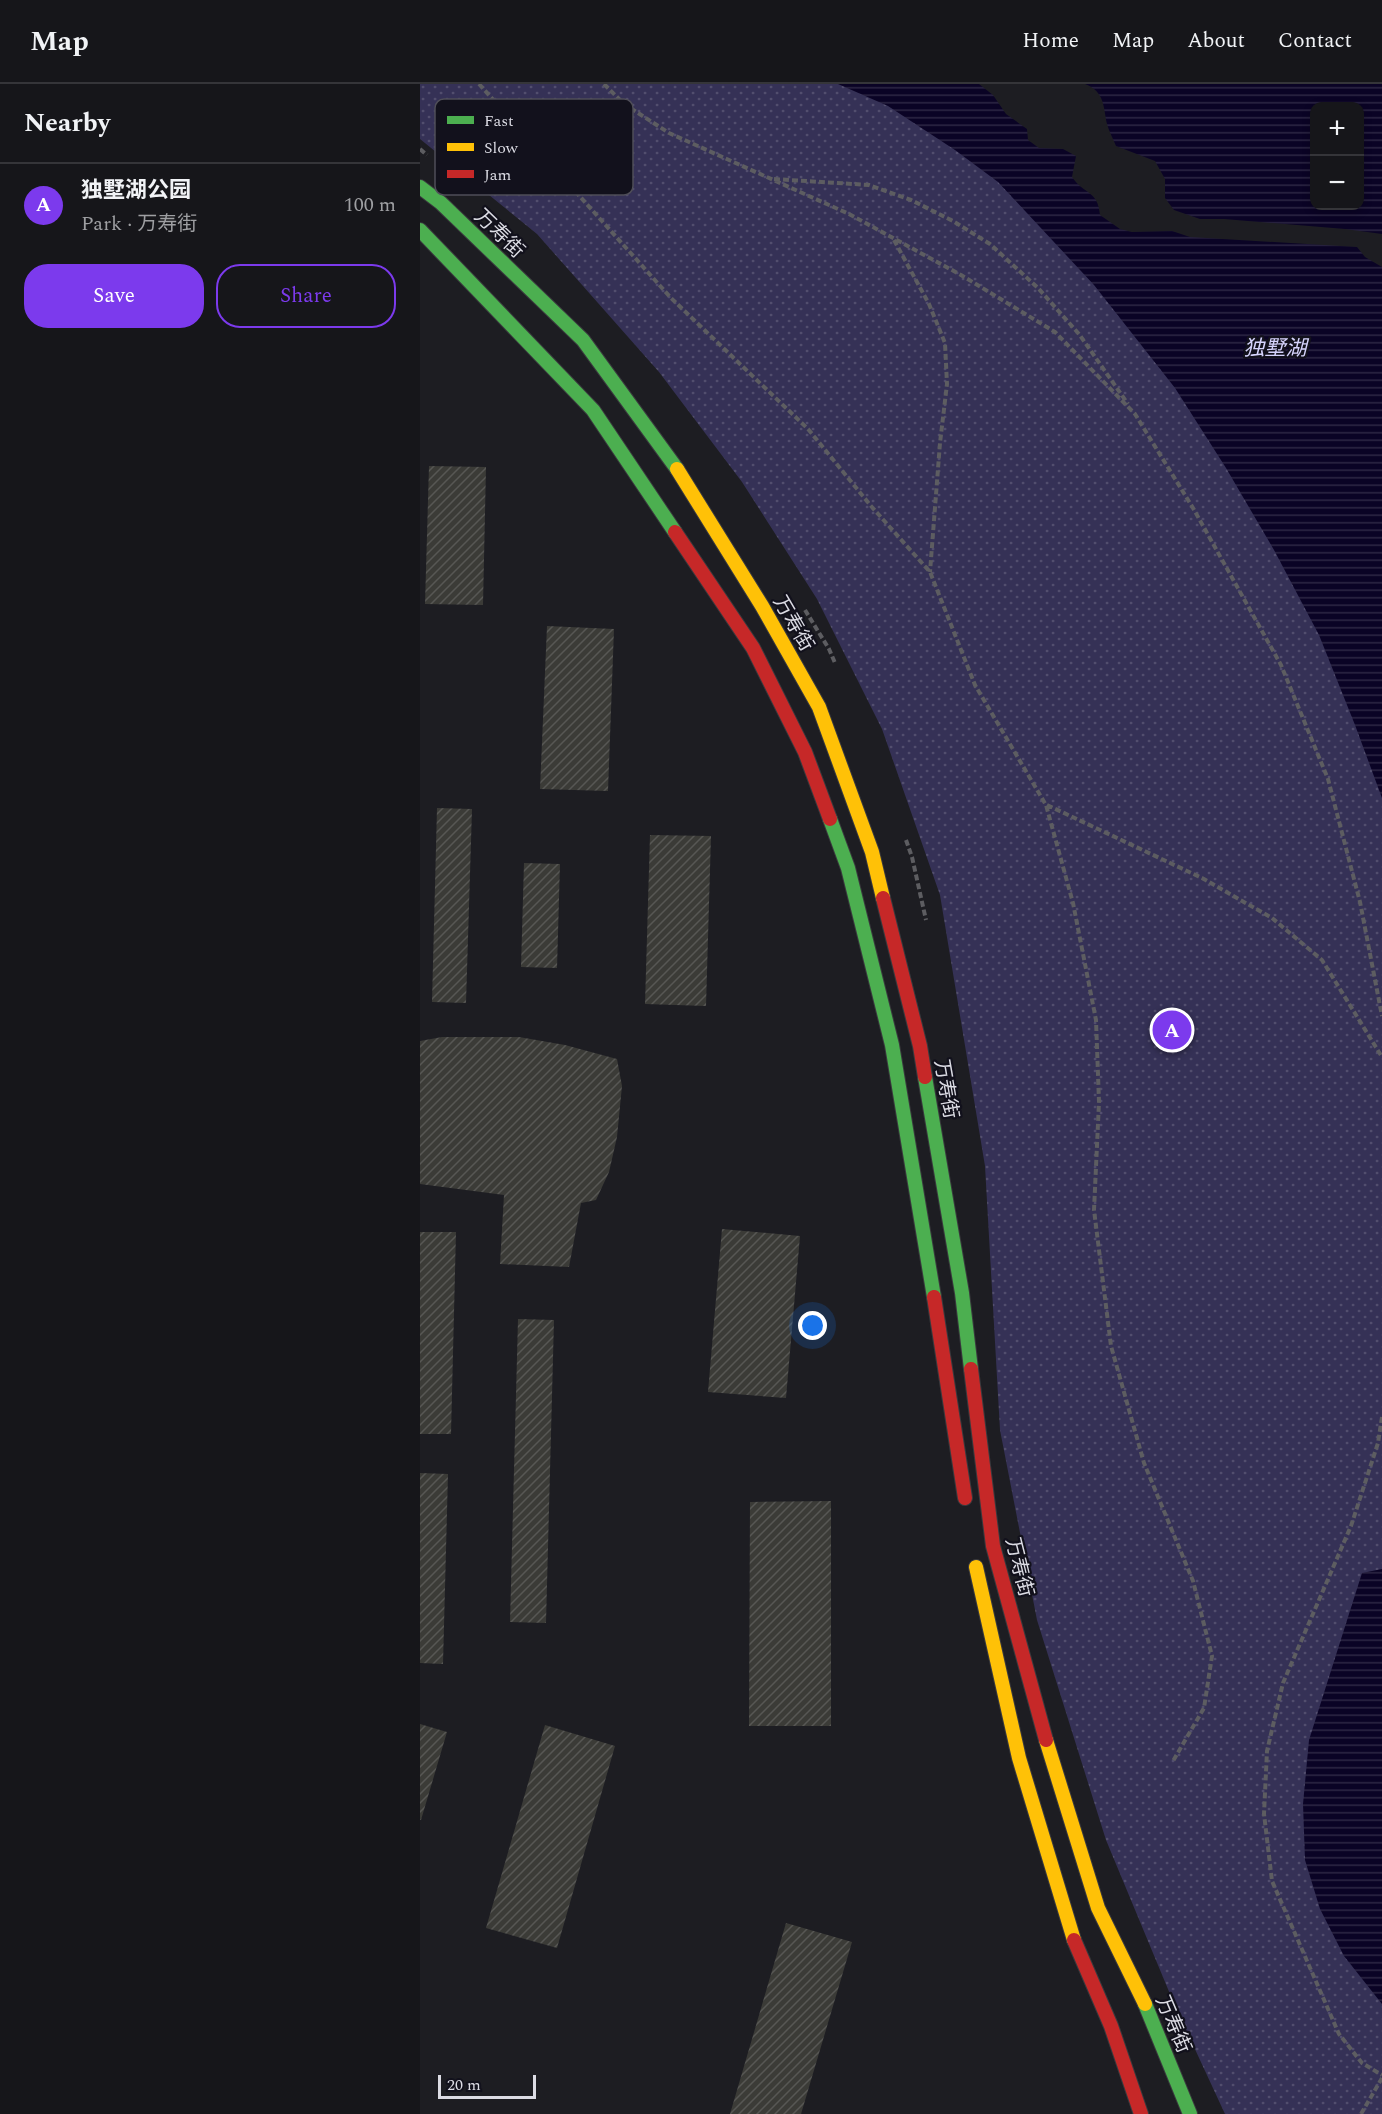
<!DOCTYPE html>
<meta charset="utf-8">
<style>
:root{--surface:#16161a;--page:#232327;--text:#f1f3f6;--muted:#9e9fa2;--line:#353539;--accent:#7c3aed}
body{margin:0;font-family:Spectral,"Noto Sans SC",serif;background:var(--page);color:var(--text)}
.controls{position:absolute;right:18px;top:18px;display:grid;overflow:hidden;border-radius:12px;box-shadow:0 3px 9px #0003}
.controls button{width:54px;height:54px;display:grid;place-items:center;padding:0;border:0;border-bottom:2px solid var(--line);background:var(--surface);color:var(--text);font:30px sans-serif}
.scale{position:absolute;left:18px;bottom:15px;width:98px;box-sizing:border-box;padding-left:6px;border:3px solid #dcdce4;border-top:0;font-size:16px;line-height:21px;white-space:nowrap;color:#dcdce4;-webkit-text-stroke:4px #12111c;paint-order:stroke}
.you{position:absolute;left:393px;top:1242px;width:21px;height:21px;margin:-15px;border:4px solid #fff;border-radius:50%;background:#1a73e8;box-shadow:0 0 0 9px #1a73e833}
.badge{display:grid;place-items:center;width:39px;height:39px;border-radius:50%;background:var(--accent);color:#fff;font-size:20px;font-weight:700}
.pin{position:absolute;translate:-50% -50%;border:3px solid #fff;box-shadow:0 2px 6px #0006}
.list{margin:0;padding:0;list-style:none}
h2{display:flex;justify-content:space-between;align-items:center;height:78px;margin:0;padding:0 24px;font-size:26px}
h2 small{font-size:20px;font-weight:400;color:var(--muted)}
.list li{display:grid;grid-template-columns:39px 1fr auto;gap:18px;align-items:center;box-sizing:border-box;height:84px;padding:0 24px;border-top:2px solid var(--line)}
.list b{display:block;font-size:22px;white-space:nowrap}
.list p{margin:0;font-size:20px;white-space:nowrap;color:var(--muted)}
.list em{font-size:20px;font-style:normal;color:var(--muted)}
.actions{display:flex;gap:12px;padding:18px 24px}
.actions a{flex:1;padding:14px 0;border:2px solid var(--accent);border-radius:24px;text-align:center;font-size:21px;color:var(--accent)}
.actions .main{background:var(--accent);color:#fff}
.map{position:relative;flex:none;width:962px;height:2030px;overflow:hidden}
header{display:flex;align-items:center;gap:36px;box-sizing:border-box;height:84px;padding:0 30px;background:var(--surface);border-bottom:2px solid var(--line)}
header strong{font-size:28px}
nav{display:flex;gap:33px;margin-inline-start:auto;font-size:21px}
main{display:flex}
aside{flex:1;background:var(--surface)}
.map>svg:first-child{display:block}
</style>
<header>
<strong>Map</strong>
<nav><a>Home</a><a>Map</a><a>About</a><a>Contact</a></nav>
</header>
<main>
<aside>
<h2>Nearby<small></small></h2>
<ul class="list">
<li><span class="badge">A</span><div><b>独墅湖公园</b><p>Park · 万寿街</p></div><em>100 m</em></li>
</ul>
<div class="actions"><a class="main">Save</a><a>Share</a></div>
</aside>
<div class="map">
<svg width="962" height="2030" viewBox="0 0 962 2030">
<defs>
<pattern id="park-dots" width="8" height="8" patternUnits="userSpaceOnUse" patternTransform="scale(1.5)"><rect width="8" height="8" fill="#353156"/><path d="M2 2h.1M6 6h.1" fill="none" stroke="#524e6e" stroke-width="1.8" stroke-linecap="round"/></pattern>
<pattern id="water-rules" width="6" height="5" patternUnits="userSpaceOnUse" patternTransform="scale(1.5)"><rect width="6" height="5" fill="#0a0325"/><path d="M0 2.5h6" fill="none" stroke="#2d2744"/></pattern>
<pattern id="building-hatch" width="6" height="6" patternUnits="userSpaceOnUse" patternTransform="scale(1.5)"><rect width="6" height="6" fill="#3b3b37"/><path d="M-1 1l2-2M0 6l6-6M5 7l2-2" fill="none" stroke="#575754"/></pattern>
</defs>
<rect width="100%" height="100%" fill="#1d1d22"/>
<path fill="url(#park-dots)" d="M0,0H448L592,98L817,363L962,665V2030H805L755,1922L686,1756L617,1536L580,1346L565,1082L520,811L462,645L397,515L322,398L239,288L117,150L0,55Z"/>
<path fill="url(#water-rules)" fill-rule="evenodd" d="M418,0H559L573,11L586,30L607,45L608,56L619,64L643,65L656,72L652,93C664,111 678,106 680,131L700,145L712,148L752,147L770,153L937,163L945,173L962,183V714L935,641L899,551L854,466L806,384L755,304L674,201L578,98L535,66L468,22Z
M665,0H962V150L925,145L804,135H780L754,126L745,114V95L735,77L696,62C693,55 689,47 687,40C683,22 685,8 665,0ZM940,22V122H894V22Z
M962,1485V1920L924,1872L900,1825L885,1776L883,1720L889,1656L942,1489Z"/>
<path fill="url(#building-hatch)" d="M9,382L66,383L63,521L5,520Z
M127,542L194,545L188,707L120,705Z
M17,724L52,725L46,919L12,918Z
M230,751L291,752L286,922L225,920Z
M104,779L140,780L137,884L101,883Z
M22,953H99L145,961L197,975L202,1002L197,1053L189,1088L176,1116L161,1119L149,1183L80,1180L84,1111L0,1100V957Z
M302,1145L380,1152L366,1314L288,1308Z
M0,1148H36L31,1350H0Z
M98,1235L134,1236L126,1539L90,1538Z
M0,1389L28,1390L23,1580L0,1579Z
M411,1417V1642H329L330,1418Z
M0,1640L27,1648L1,1736H0Z
M125,1641L195,1662L137,1864L66,1844Z
M366,1839L432,1858L381,2030H310Z"/>
<g fill="none" stroke-linecap="round" stroke-linejoin="round">
<defs>
<path id="fast" d="M0,103L21,119L163,256L257,385
M0,146L173,326L255,448
M410,735L428,784L472,961L514,1213
M505,993L542,1209L551,1285
M725,1920L770,2030"/>
<path id="slow" d="M257,385L342,522L399,623L452,768L463,814
M556,1483L599,1674L654,1856
M626,1656L678,1824L725,1920"/>
<path id="jam" d="M255,448L333,564L385,668L410,735
M463,814L500,962L505,993
M514,1213L545,1414
M551,1285L573,1462L626,1656
M654,1856L691,1942L721,2030"/>
</defs>
<use href="#fast" stroke="#3a3a3e" stroke-width="16"/>
<use href="#slow" stroke="#3a3a3e" stroke-width="16"/>
<use href="#jam" stroke="#3a3a3e" stroke-width="16"/>
<path stroke="#5d5d61" stroke-width="4" stroke-dasharray="6 3" stroke-linecap="butt" d="M59,0L251,214L388,345L451,422L510,488L555,601L626,721L653,819L676,936L679,1018L674,1126L691,1262L724,1379L773,1497L792,1572L784,1624L753,1677
M184,0L204,20L249,49L429,130L541,191L635,248L715,330L773,424L861,581L908,695L940,818L962,932
M0,65L7,71
M354,95L449,101L491,116L533,137L570,160L618,204L659,250L708,320
M474,156L509,220L525,259L527,300L520,359L510,488
M385,526L409,565L415,579
M627,721L782,794L852,834L902,876L962,973
M486,756L492,773L506,836
M962,1333L958,1359L931,1442L863,1599L847,1667L844,1730L852,1797L919,1950L942,1979L962,1991
M941,2030L962,1994"/>
<use href="#fast" stroke="#4caf50" stroke-width="14"/>
<use href="#slow" stroke="#ffc107" stroke-width="14"/>
<use href="#jam" stroke="#c62828" stroke-width="14"/>
</g>
<g text-anchor="middle" stroke-width="4.5" stroke-linejoin="round" paint-order="stroke">
<g font-size="20" fill="#dcdce4" stroke="#12111c">
<text transform="translate(80 149) rotate(44)" y="7">万寿街</text>
<text transform="translate(374 539) rotate(60)" y="7">万寿街</text>
<text transform="translate(527 1005) rotate(80)" y="7">万寿街</text>
<text transform="translate(600 1483) rotate(76)" y="7">万寿街</text>
<text transform="translate(754 1940) rotate(67)" y="7">万寿街</text>
</g>
<g font-size="21" font-style="italic" fill="#d5d3fc" stroke="#12111c">
<text x="855" y="271">独墅湖</text>
</g>
</g>
<rect x="15" y="15" width="198" height="96" rx="9" fill="#12111c" stroke="#4f4e58" stroke-width="1.5"/>
<rect x="27" y="32" width="27" height="8" fill="#4caf50"/>
<rect x="27" y="59" width="27" height="8" fill="#ffc107"/>
<rect x="27" y="86" width="27" height="8" fill="#c62828"/>
<g font-size="16" fill="#dcdce4">
<text x="64" y="42">Fast</text>
<text x="64" y="69">Slow</text>
<text x="64" y="96">Jam</text>
</g>
</svg>
<div class="controls">
<button>+</button>
<button>−</button>
</div>
<div class="scale">20 m</div>
<div class="you"></div>
<div class="pin badge" style="left:752px;top:946px">A</div>
</div>
</main>
